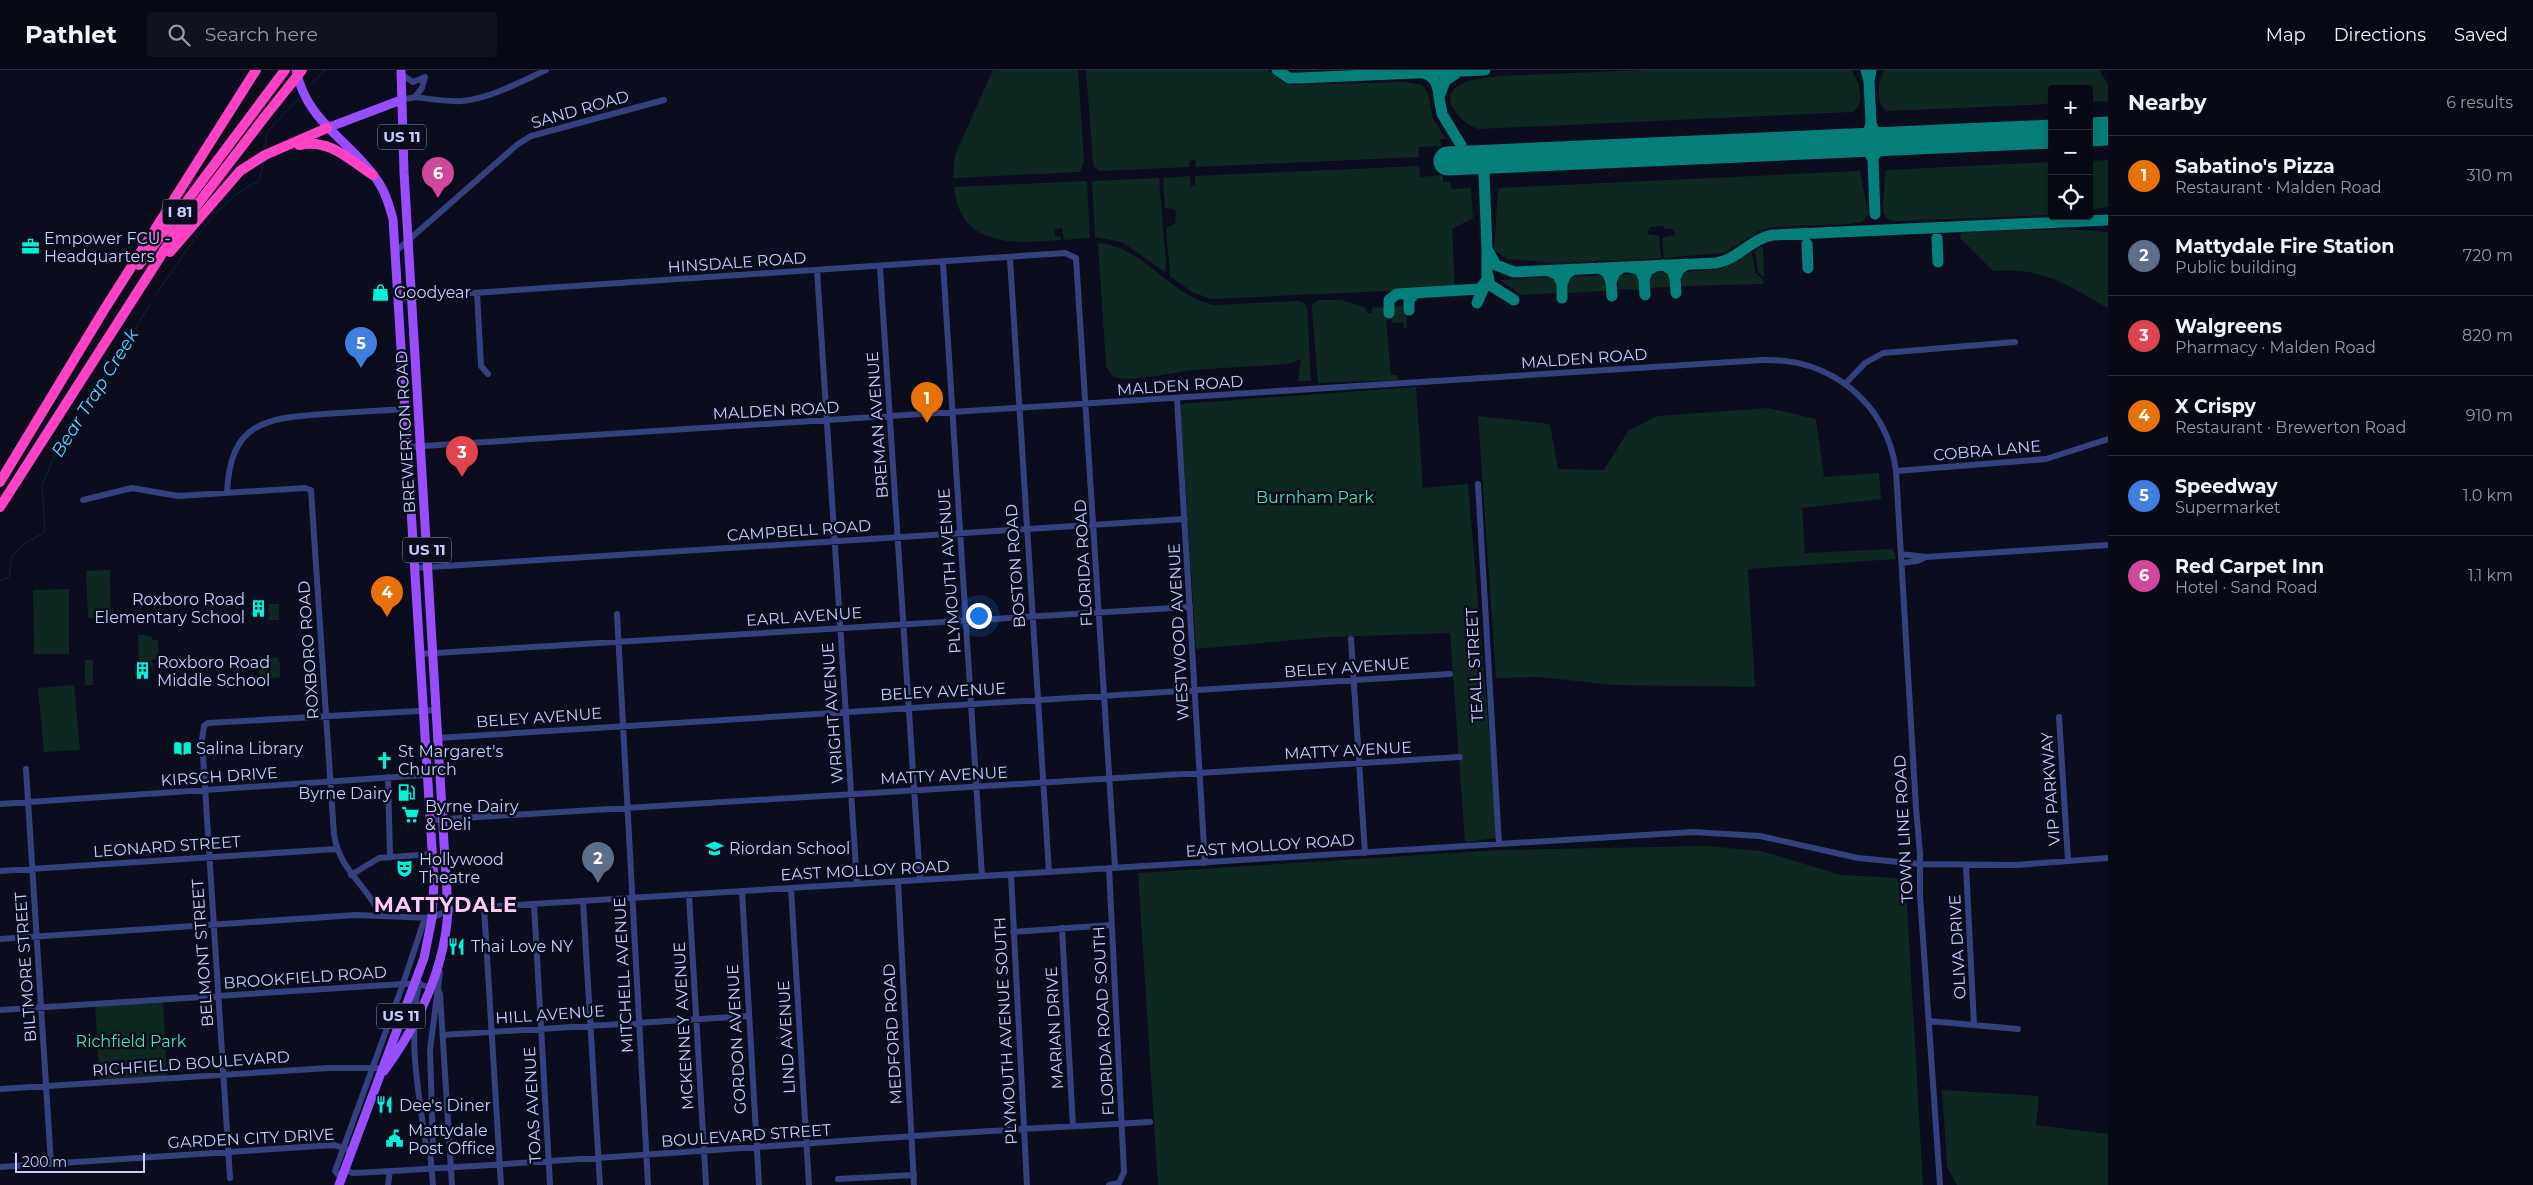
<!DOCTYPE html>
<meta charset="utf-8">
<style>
:root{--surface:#080916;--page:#11121f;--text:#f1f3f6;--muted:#989aa1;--line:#292a35;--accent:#ea580c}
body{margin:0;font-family:Montserrat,sans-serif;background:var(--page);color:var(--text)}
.controls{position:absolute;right:15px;top:15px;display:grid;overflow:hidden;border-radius:5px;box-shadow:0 2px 12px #0003}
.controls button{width:45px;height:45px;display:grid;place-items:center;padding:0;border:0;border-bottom:1px solid var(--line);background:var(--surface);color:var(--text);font:25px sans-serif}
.scale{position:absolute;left:15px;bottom:12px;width:130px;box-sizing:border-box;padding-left:5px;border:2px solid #c7cdff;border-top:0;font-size:14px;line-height:18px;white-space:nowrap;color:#c7cdff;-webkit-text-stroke:4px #0b0c1d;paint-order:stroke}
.you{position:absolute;left:978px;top:545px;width:18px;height:18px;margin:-12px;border:4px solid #fff;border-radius:50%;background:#1a73e8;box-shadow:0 0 0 8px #1a73e833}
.badge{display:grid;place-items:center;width:32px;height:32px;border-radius:50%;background:var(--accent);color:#fff;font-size:16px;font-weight:700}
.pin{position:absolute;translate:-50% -41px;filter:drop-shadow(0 1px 2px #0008)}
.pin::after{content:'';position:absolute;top:26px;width:18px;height:15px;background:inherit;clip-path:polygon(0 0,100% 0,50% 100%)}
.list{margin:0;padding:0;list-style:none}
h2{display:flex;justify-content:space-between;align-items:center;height:65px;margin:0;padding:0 20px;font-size:21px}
h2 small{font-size:16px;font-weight:400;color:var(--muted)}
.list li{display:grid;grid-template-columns:32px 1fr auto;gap:15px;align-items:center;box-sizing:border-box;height:80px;padding:0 20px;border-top:1px solid var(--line)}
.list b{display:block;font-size:19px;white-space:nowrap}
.list p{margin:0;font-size:16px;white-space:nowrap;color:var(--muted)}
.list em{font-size:16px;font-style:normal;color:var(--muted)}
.icon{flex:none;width:28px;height:28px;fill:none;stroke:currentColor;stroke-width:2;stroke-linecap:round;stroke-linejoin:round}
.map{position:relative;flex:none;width:2108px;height:1115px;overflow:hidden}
header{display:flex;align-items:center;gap:30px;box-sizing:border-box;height:70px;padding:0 25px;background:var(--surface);border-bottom:1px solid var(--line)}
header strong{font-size:24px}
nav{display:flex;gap:28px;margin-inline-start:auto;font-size:18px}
.search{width:350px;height:45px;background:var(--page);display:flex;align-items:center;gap:12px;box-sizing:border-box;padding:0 18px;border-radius:5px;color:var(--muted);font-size:19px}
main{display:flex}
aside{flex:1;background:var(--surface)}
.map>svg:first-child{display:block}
</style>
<header>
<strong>Pathlet</strong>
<div class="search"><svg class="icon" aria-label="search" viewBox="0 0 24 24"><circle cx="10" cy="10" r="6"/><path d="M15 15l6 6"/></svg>Search here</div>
<nav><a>Map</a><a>Directions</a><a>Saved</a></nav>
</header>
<main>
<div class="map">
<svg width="2108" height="1115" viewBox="0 0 2108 1115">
<rect width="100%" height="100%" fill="#0b0c1d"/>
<path fill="#0e2821" d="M993,0H1078L1084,91L1080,102L953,108L955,85Z
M1086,0H1268L1281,11L1293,15L1407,12L1422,15L1428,23L1433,49L1446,69H1440L1441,76L1418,77L1419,87L1195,97L1196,91L1191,89L1189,97L1100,101L1094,97L1093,92Z
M1643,0H1851C1859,10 1867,35 1852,42L1478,59C1462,53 1435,27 1461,14C1472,8 1488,8 1500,6Z
M1885,0H2099L2108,14V31L2089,32V19H2052V34L1887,41C1875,33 1877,11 1885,0Z
M2108,90V137L2089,140V91Z
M2052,92V145L1897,151C1877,151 1884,132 1884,120C1885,113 1884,108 1886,100Z
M1419,96L1420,107L1443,105V112H1450L1452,119L1471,118L1473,148L1452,159L1455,218L1211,229L1192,222L1170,206L1166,158L1175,154L1176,143L1174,139L1165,138L1163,108L1190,106L1191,116L1195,115V106Z
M1860,101L1868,144L1862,152L1850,154L1771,157L1759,161L1723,183L1664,188L1662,168L1675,165L1673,159H1665L1664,156L1650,157L1647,164L1659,166L1661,188L1558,193L1507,189L1494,180L1498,118Z
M1159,108L1166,193L1165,202L1122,172L1095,167L1092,111Z
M1087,111L1090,168L1064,170L1062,158L1054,159L1055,165L1057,167L1060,166L1061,170C1015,173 960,179 954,117Z
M2065,159L2108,162V238C2065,214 2044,197 1993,201L1960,168L1961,163Z
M1098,173C1144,176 1169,226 1214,235L1299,231L1304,233L1307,238L1311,311H1298L1301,289L1288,294C1256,296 1224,298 1192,300C1173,302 1128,314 1112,306L1106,296Z
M1762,176L1763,178L1764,208L1758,202L1755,181Z
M1752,182L1755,202L1764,211L1763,214L1681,216L1680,206L1683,202L1722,199Z
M1666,202L1670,208V217L1648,218L1647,209L1650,203Z
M1638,204L1642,212L1641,220L1617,219L1618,205Z
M1603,205L1606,212L1605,221L1568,223L1567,220L1569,207Z
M1552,207L1557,212L1556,223L1522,225L1499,210Z
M1318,230H1341L1364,237L1368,243H1371L1373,237L1385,238L1391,305H1397L1398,310L1318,313L1312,241V235Z
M1403,235L1406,240L1407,258H1404L1403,252L1392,253L1391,238Z
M1416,317L1423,418L1468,414L1498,768L1465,772L1450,563L1328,567L1196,579L1180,334Z
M1768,338L1816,349L1824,407L1879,403L1881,429L1802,438L1805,483L1893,479L1896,489L1748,499L1755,617L1614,615L1539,607L1496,608L1478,346L1550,354L1558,399L1604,400L1628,361L1657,346Z
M110,500L111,548H88L86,501Z
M69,519V584H34L33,520Z
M269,534H279V550H269Z
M138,565H148L150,568L151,565L152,570H158L159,591L154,589L151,591L155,596H139Z
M277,587L280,593V607L267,609L260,607L259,599L262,589Z
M85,590H93V615H85Z
M74,615L80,680L44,682L38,618Z
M1707,776L1761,781L1841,805L1897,808L1906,817L1923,1115H1158L1138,803L1499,780Z
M163,929L167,1009L100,1013L95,934Z
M1942,1020L2039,1026L2036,1055L2108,1064V1115H1957L1947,1097Z"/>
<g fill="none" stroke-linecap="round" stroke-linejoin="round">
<path stroke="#09283e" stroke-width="1" d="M310,16L325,0
M265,77L267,62L297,30
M156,224C184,186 216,129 259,111L264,91
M0,511L9,507L12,486L24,474L45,462L42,415L57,380L114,294L150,234"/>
<path stroke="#067f7a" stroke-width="11" d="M1277,0L1289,8H1299L1485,0
M1866,0L1869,11L1871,0
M1423,3C1435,6 1438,15 1439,27L1445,11L1458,2
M1869,11L1871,53
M1439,27L1442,44L1461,75
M2089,63L2108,62
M1817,73C1836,72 1867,78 1871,53C1877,78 1911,69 1929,68
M1849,73L1865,77L1873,89L1879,76L1893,71
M1873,89L1875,144
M1484,103L1487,179L1496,195L1514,202L1716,193C1737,190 1752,168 1773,165L2108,150
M1937,168L1938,192
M1807,174L1808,198
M1663,195L1672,200L1675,208L1679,199L1687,194
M1630,197L1640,200L1644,209L1648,200L1656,196
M1599,198L1607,202L1611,212L1615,202L1623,197
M1549,201L1558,205L1562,214L1566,204L1574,199
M1488,205L1490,215L1514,230
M1675,208L1676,223
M1644,209L1645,225
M1611,212L1612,226
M1562,214V228
M1477,233L1485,215
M1409,240V229L1416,223
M1389,243V230L1397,224L1480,219L1487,210V183"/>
<path stroke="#067f7a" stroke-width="29" d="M2089,62L2108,61
M1448,91L2052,64"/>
<path stroke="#34417e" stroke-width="6" d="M401,4L413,12L425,7
M415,27C431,29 446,32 462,31C491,28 520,12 546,0
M401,30L415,27L422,18L425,7
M396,181L518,74L531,66L664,30
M1010,189L1049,802
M943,193L982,806
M880,197L920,810
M817,200L857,814
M477,223L481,296L488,304
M398,228L1065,183L1076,188L1115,797
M1846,313L1865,293L1883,283L2015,272
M1177,329L1205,793
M407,377L1763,290C1831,288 1887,333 1896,401L1916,738L1920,783V825L1940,1115
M1896,401L2046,389L2108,369
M1478,414L1499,774
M227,423C230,353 264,348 324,344C351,342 378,341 405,339
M83,430L132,418L178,426L305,418L311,420L334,765C340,801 367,815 381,846
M1901,484L1926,487
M1902,493L1917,491L1926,487L2108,475
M414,498L1185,449
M617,544L648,1115
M1351,569L1365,783
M419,584L1190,537
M2059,647L2068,790
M438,668L1450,604
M26,699L51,1094
M388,707L390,786
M0,734L440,704
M430,750L1460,687
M1966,796L1974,955
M1109,798L1124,1102L1119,1113L1109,1115
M0,801L336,779
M351,805L379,788L432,784
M1011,805L1027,1115
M898,812L914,1115
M791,818L809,1115
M742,821L759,1115
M689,825L706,1115
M583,831L600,1115
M534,834L550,1115
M484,837L501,1115
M1062,858L1073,1056
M1013,862L1111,855
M0,869L356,845L432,848L448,840L484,837L1693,762L1760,766L1858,788L1920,794L2016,795L2108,788
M419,912C408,968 418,1020 426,1076L430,1081L433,1115
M437,917L440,924L452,1115
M0,940L403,914H419L431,918
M1929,951L2018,959
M443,965L749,946
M0,1019L329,998H383
M430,1081L433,1075L430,980L440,902
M0,1097L334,1075L352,1081
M345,1100L353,1103C540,1093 727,1079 913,1066C992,1060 1071,1057 1150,1052
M230,1108L202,670L204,656L208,653L436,640
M342,1109L335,1101L403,914L425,848
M838,1109L914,1105
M388,1115L390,1101"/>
<path stroke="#984eff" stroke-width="9" d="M296,0C307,53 349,69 377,110C385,121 389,135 393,149L434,811L432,848L424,888L339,1115
M327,58L401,30
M384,1001C419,953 445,899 448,840L404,102L401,0"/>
<path stroke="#ff42c4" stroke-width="10" d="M299,75C330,68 349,90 373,105
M170,182L240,101L265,85L327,58
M139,195L285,0
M0,412L104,240L256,0
M0,437L174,165L263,49"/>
<path stroke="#ff42c4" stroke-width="10" d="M263,49L302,0"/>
</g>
<defs>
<symbol id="office-bare" viewBox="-9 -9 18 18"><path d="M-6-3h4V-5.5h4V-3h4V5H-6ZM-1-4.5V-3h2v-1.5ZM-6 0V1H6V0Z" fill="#00f2d8" stroke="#0b0c1d" stroke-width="2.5" paint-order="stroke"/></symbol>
<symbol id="shop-bare" viewBox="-9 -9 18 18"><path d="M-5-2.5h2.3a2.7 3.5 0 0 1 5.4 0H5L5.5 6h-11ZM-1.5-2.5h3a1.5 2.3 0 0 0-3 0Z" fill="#00f2d8" stroke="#0b0c1d" stroke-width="2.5" paint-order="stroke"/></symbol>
<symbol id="building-bare" viewBox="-9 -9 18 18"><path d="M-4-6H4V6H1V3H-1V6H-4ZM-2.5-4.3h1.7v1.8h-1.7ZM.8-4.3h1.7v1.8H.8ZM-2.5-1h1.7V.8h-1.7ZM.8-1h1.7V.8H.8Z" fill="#00f2d8" stroke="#0b0c1d" stroke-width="2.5" paint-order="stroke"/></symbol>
<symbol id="library-bare" viewBox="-9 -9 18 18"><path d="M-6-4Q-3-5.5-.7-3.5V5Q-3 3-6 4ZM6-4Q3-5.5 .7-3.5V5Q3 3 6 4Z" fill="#00f2d8" stroke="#0b0c1d" stroke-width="2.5" paint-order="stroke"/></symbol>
<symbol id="church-bare" viewBox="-9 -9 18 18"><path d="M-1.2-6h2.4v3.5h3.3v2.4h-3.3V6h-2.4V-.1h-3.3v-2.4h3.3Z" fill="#00f2d8" stroke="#0b0c1d" stroke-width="2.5" paint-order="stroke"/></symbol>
<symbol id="fuel-bare" viewBox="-9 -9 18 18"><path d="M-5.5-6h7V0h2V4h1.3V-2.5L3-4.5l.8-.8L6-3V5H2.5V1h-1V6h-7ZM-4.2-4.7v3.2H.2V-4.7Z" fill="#00f2d8" stroke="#0b0c1d" stroke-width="2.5" paint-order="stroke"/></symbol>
<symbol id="supermarket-bare" viewBox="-9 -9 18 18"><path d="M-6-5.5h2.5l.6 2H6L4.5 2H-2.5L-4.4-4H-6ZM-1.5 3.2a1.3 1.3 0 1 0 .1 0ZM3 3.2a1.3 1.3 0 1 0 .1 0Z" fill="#00f2d8" stroke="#0b0c1d" stroke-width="2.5" paint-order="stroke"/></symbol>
<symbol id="school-bare" viewBox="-9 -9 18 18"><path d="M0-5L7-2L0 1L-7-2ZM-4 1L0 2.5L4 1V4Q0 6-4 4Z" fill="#00f2d8" stroke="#0b0c1d" stroke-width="2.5" paint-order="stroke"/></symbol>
<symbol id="theatre-bare" viewBox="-9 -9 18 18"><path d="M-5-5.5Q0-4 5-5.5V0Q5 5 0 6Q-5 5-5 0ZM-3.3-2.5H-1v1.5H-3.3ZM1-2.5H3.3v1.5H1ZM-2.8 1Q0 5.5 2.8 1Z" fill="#00f2d8" stroke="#0b0c1d" stroke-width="2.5" paint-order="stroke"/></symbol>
<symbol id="restaurant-bare" viewBox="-9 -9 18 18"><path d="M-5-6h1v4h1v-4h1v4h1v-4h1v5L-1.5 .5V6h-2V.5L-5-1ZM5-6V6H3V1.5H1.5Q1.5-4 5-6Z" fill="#00f2d8" stroke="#0b0c1d" stroke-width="2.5" paint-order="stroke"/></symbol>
<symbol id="civic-bare" viewBox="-9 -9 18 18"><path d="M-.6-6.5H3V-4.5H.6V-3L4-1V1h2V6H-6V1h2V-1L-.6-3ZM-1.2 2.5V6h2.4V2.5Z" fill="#00f2d8" stroke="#0b0c1d" stroke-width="2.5" paint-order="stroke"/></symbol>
</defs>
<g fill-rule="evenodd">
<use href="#office-bare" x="18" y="164" width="25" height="25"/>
<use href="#shop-bare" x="368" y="210" width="25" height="25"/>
<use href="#building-bare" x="246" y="526" width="25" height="25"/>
<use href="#building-bare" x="130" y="588" width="25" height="25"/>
<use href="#library-bare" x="170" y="666" width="25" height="25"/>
<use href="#church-bare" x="372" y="678" width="25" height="25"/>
<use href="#fuel-bare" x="394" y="710" width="25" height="25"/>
<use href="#supermarket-bare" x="398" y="732" width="25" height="25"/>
<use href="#school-bare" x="702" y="766" width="25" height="25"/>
<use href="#theatre-bare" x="392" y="786" width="25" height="25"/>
<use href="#restaurant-bare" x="444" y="864" width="25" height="25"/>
<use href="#restaurant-bare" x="372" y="1022" width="25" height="25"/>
<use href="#civic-bare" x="382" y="1056" width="25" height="25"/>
</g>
<g text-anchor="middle" stroke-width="5" stroke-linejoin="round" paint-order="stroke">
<g fill="#0b0c1d" stroke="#8f93bb" stroke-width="1">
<rect x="378" y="54.5" width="48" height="25" rx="4"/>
<rect x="162.5" y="129.5" width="35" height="25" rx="4"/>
<rect x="403" y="467.5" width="48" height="25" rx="4"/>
<rect x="377" y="933.5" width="48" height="25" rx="4"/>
</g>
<g font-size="15" font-weight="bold" fill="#c7cdff">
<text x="402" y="72">US 11</text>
<text x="180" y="147">I 81</text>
<text x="427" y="485">US 11</text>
<text x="401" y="951">US 11</text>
</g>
<g font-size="16" fill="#c7cdff" stroke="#0b0c1d">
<text transform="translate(580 39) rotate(-16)" y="6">SAND ROAD</text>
<text transform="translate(737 192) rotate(-4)" y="6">HINSDALE ROAD</text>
<text transform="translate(1584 288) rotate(-4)" y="6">MALDEN ROAD</text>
<text transform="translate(1180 315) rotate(-4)" y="6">MALDEN ROAD</text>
<text transform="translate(776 340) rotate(-3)" y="6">MALDEN ROAD</text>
<text transform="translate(877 355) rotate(-94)" y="6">BREMAN AVENUE</text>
<text transform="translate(405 362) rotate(-93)" y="6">BREWERTON ROAD</text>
<text transform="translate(1987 380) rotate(-5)" y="6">COBRA LANE</text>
<text transform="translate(799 460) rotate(-4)" y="6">CAMPBELL ROAD</text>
<text transform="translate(1083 493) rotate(-93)" y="6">FLORIDA ROAD</text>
<text transform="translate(1015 496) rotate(-94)" y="6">BOSTON ROAD</text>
<text transform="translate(949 501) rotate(-94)" y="6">PLYMOUTH AVENUE</text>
<text transform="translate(804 546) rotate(-4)" y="6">EARL AVENUE</text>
<text transform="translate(1178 562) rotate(-93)" y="6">WESTWOOD AVENUE</text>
<text transform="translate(308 580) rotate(-94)" y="6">ROXBORO ROAD</text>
<text transform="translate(1474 595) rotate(-93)" y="6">TEALL STREET</text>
<text transform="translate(1347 597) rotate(-4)" y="6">BELEY AVENUE</text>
<text transform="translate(943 621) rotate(-3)" y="6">BELEY AVENUE</text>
<text transform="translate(832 643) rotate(-94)" y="6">WRIGHT AVENUE</text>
<text transform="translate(539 647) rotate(-4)" y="6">BELEY AVENUE</text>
<text transform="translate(1348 680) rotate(-3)" y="6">MATTY AVENUE</text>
<text transform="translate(944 705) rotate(-3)" y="6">MATTY AVENUE</text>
<text transform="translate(219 706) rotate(-4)" y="6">KIRSCH DRIVE</text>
<text transform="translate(2050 719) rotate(-94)" y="6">VIP PARKWAY</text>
<text transform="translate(1903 759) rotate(-93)" y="6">TOWN LINE ROAD</text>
<text transform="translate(1270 775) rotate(-4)" y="6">EAST MOLLOY ROAD</text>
<text transform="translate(167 776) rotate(-4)" y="6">LEONARD STREET</text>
<text transform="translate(865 800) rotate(-3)" y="6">EAST MOLLOY ROAD</text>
<text transform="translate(1957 877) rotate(-93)" y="6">OLIVA DRIVE</text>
<text transform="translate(202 883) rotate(-94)" y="6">BELMONT STREET</text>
<text transform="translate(25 897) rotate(-94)" y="6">BILTMORE STREET</text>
<text transform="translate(623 905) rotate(-93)" y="6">MITCHELL AVENUE</text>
<text transform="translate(305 907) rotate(-4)" y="6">BROOKFIELD ROAD</text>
<text transform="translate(550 944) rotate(-4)" y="6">HILL AVENUE</text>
<text transform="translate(1103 951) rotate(-93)" y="6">FLORIDA ROAD SOUTH</text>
<text transform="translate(683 956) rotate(-93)" y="6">MCKENNEY AVENUE</text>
<text transform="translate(1054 958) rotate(-93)" y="6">MARIAN DRIVE</text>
<text transform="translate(1005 961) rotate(-93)" y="6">PLYMOUTH AVENUE SOUTH</text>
<text transform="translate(892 964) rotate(-93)" y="6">MEDFORD ROAD</text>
<text transform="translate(786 967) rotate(-93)" y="6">LIND AVENUE</text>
<text transform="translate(736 969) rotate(-93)" y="6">GORDON AVENUE</text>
<text transform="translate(191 993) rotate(-4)" y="6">RICHFIELD BOULEVARD</text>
<text transform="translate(532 1035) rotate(-93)" y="6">TOAS AVENUE</text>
<text transform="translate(746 1065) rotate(-4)" y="6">BOULEVARD STREET</text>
<text transform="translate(251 1068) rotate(-3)" y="6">GARDEN CITY DRIVE</text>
</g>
<g font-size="16" fill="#c7cdff" stroke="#0b0c1d" text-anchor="start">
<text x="44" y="174">Empower FCU -<tspan x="44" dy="18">Headquarters</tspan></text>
<text x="394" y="228">Goodyear</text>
<text x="245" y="535" text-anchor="end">Roxboro Road<tspan x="245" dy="18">Elementary School</tspan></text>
<text x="157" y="598">Roxboro Road<tspan x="157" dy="18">Middle School</tspan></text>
<text x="196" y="684">Salina Library</text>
<text x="398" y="687">St Margaret's<tspan x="398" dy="18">Church</tspan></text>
<text x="392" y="729" text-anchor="end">Byrne Dairy</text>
<text x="425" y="742">Byrne Dairy<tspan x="425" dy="18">&amp; Deli</tspan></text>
<text x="729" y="784">Riordan School</text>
<text x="419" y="795">Hollywood<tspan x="419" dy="18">Theatre</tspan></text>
<text x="471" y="882">Thai Love NY</text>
<text x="399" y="1041">Dee's Diner</text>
<text x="408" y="1066">Mattydale<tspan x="408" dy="18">Post Office</tspan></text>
</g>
<g font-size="16" fill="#51e29f" stroke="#0b0c1d">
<text x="1315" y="433">Burnham Park</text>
<text x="131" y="977">Richfield Park</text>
</g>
<g font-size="18" font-style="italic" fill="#55d4ff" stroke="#0b0c1d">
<text transform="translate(95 323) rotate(-58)" y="6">Bear Trap Creek</text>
</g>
<g font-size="21" font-weight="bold" letter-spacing="1" fill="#ffc9f7" stroke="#0b0c1d">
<text x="446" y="842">MATTYDALE</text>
</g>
</g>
</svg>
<div class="controls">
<button>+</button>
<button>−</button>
<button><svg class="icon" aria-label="locate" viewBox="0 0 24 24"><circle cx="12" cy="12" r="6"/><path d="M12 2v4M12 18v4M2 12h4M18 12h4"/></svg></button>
</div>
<div class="scale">200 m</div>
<div class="you"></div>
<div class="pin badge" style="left:927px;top:353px;background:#e8710a">1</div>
<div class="pin badge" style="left:598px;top:813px;background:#5c6f8a">2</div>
<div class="pin badge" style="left:462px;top:407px;background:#e0444e">3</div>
<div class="pin badge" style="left:387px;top:547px;background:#e8710a">4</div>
<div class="pin badge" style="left:361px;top:298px;background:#3f7fe0">5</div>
<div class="pin badge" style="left:438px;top:128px;background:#d1479c">6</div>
</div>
<aside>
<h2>Nearby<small>6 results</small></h2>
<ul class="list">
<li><span class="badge" style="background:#e8710a">1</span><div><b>Sabatino's Pizza</b><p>Restaurant · Malden Road</p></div><em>310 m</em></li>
<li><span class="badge" style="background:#5c6f8a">2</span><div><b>Mattydale Fire Station</b><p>Public building</p></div><em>720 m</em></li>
<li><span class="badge" style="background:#e0444e">3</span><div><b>Walgreens</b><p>Pharmacy · Malden Road</p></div><em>820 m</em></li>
<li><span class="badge" style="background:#e8710a">4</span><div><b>X Crispy</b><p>Restaurant · Brewerton Road</p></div><em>910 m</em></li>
<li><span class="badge" style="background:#3f7fe0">5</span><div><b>Speedway</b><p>Supermarket</p></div><em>1.0 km</em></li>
<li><span class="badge" style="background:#d1479c">6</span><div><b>Red Carpet Inn</b><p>Hotel · Sand Road</p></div><em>1.1 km</em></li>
</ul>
</aside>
</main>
